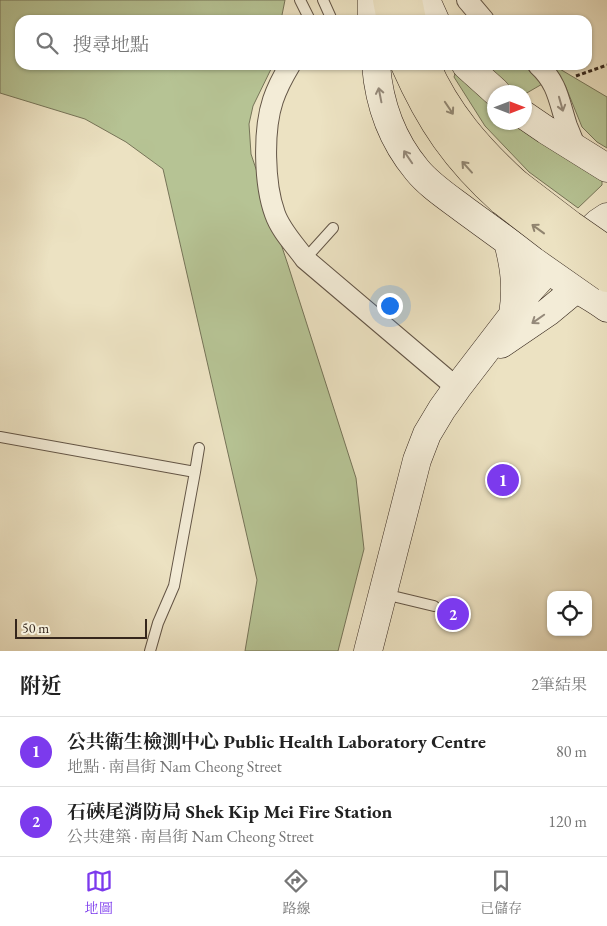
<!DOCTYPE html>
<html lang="zh-TW">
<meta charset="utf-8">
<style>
:root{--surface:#fff;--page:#f6f6f6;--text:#222;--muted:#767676;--line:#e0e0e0;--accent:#7c3aed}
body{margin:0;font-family:"EB Garamond","Noto Serif TC",serif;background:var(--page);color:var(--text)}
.controls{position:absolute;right:15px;bottom:15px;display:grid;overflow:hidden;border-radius:10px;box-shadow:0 1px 4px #0004}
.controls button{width:45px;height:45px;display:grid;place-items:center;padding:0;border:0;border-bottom:1px solid var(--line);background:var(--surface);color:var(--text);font:25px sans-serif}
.compass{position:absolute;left:487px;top:85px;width:45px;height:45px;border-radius:50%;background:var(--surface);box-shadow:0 1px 4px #0004;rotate:90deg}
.scale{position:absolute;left:15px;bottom:12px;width:132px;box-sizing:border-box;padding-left:5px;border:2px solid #35261c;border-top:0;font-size:14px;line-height:18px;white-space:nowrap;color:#35261c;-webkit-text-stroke:4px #f3ecd7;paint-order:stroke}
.you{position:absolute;left:389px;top:305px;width:18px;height:18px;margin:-12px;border:4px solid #fff;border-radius:50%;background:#1a73e8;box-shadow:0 0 0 8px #1a73e833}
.badge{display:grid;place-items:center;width:32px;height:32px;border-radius:50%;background:var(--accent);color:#fff;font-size:16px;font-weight:700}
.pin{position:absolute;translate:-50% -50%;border:2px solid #fff;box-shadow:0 1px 5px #0006}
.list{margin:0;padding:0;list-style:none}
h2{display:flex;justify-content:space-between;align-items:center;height:65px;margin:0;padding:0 20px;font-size:21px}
h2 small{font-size:16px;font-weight:400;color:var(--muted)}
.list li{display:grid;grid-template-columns:32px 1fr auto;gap:15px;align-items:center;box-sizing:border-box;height:70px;padding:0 20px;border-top:1px solid var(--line)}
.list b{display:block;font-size:19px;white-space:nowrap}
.list p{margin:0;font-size:16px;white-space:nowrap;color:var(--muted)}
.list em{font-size:16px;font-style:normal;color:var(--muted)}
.icon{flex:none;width:28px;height:28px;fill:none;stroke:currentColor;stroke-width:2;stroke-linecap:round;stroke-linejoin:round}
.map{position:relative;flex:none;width:607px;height:651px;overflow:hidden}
.search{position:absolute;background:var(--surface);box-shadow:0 1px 4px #0004;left:15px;right:15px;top:15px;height:55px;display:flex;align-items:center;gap:12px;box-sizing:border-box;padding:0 18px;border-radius:15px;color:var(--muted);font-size:19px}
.sheet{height:205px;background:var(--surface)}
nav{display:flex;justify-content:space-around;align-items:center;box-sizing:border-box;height:70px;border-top:1px solid var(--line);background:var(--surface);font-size:14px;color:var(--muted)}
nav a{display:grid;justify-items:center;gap:2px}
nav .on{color:var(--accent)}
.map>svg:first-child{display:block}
</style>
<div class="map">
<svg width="607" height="651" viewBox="0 0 607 651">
<rect width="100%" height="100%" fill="#ece2c2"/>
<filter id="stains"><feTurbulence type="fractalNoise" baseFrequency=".004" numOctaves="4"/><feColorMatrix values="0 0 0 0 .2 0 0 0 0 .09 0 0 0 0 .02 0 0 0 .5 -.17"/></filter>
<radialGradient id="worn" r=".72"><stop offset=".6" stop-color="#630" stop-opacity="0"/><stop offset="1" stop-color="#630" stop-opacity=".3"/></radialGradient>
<path fill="#b6c394" stroke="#767458" d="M0,0H285L281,20H20V65H273L253,106L249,124L251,154L288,265L356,478L364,549L338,651H245L257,580L163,169L126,142L85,119L0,93Z
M483,65H527L542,76L544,83L525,94L524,92H521L494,79Z
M551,65H553L607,97V148L597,142L582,127L565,85Z
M457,67L494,101V122L518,123L602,178V185L578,208L529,172L485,126L454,77Z"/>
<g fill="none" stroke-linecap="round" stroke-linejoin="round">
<defs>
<path id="service" d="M300,0L310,20
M323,0L332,20
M305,259L333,228
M0,437L195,472L174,586L158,623L150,651
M195,472L199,448
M384,594L434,606"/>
<path id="minor" d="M467,0L484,20
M290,65C284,75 277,88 273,100C263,130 264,184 275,214C281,231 295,245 305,259L457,388
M538,65C558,83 559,102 567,126C570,133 573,141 576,148"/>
<path id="secondary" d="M372,0V20
M426,0L435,20
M376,65C379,103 392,140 417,170C430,186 449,198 466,211C499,235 531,259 565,281C579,291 594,298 607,308
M466,65L496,92
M524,115L546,130L607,168
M508,242C515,269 517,288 513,315
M501,344L548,312L589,278
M368,651L417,460L427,434L442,409L457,388L513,315L527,293L548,270L598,223L607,217"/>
<path id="primary" d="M387,0L391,20
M408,0L412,20
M405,65C430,122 456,160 502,201
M426,65C447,113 478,148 516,183"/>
</defs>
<use href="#service" stroke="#635546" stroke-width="12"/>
<use href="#minor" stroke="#635546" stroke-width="22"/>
<use href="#secondary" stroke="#35261c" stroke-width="29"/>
<use href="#primary" stroke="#35261c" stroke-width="29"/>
<path stroke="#35261c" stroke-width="3" stroke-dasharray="4 2.5" stroke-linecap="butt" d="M576,76L607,65"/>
<use href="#service" stroke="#f3ecd7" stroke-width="10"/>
<use href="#minor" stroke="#f3ecd7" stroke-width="20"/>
<use href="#secondary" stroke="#f3ecd7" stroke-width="28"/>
<use href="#primary" stroke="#ece2c2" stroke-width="28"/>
<defs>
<path id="primary-bridge" d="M516,183L571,225L607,250
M502,201L550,238L607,278"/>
</defs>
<use href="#primary-bridge" stroke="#35261c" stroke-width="29" stroke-linecap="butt"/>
<use href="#primary-bridge" stroke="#ece2c2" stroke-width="28"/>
</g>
<defs><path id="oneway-shaft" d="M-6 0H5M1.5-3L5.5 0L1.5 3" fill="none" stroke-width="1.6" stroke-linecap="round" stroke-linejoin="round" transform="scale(1.25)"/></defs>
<g stroke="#94897a">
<use href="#oneway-shaft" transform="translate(380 95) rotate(-101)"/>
<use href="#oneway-shaft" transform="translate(561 104) rotate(74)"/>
<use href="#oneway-shaft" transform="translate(408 157) rotate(-124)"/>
<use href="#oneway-shaft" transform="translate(538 319) rotate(145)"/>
</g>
<g stroke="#90846f">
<use href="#oneway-shaft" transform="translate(449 108) rotate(56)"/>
<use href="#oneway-shaft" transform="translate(467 167) rotate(-132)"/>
<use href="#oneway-shaft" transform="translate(538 229) rotate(-144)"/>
</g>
<rect width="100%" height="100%" filter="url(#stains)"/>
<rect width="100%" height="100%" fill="url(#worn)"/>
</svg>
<div class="controls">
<button><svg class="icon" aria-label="locate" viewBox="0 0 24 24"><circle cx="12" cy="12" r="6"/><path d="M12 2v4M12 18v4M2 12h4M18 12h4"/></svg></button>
</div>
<svg class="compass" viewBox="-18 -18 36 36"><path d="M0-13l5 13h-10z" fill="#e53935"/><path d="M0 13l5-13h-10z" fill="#767676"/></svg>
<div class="scale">50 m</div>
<div class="you"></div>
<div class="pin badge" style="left:503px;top:480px">1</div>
<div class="pin badge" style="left:453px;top:614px">2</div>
<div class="search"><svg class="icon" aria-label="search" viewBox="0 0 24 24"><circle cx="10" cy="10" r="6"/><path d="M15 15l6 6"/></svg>搜尋地點</div>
</div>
<section class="sheet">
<h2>附近<small>2筆結果</small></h2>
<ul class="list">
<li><span class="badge">1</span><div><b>公共衛生檢測中心 Public Health Laboratory Centre</b><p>地點 · 南昌街 Nam Cheong Street</p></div><em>80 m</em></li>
<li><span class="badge">2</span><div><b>石硤尾消防局 Shek Kip Mei Fire Station</b><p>公共建築 · 南昌街 Nam Cheong Street</p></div><em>120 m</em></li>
</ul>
</section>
<nav>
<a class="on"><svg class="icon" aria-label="map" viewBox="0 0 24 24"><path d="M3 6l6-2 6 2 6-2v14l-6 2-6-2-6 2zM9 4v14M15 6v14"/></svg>地圖</a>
<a><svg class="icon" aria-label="directions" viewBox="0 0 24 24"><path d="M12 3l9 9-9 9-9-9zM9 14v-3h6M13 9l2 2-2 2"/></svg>路線</a>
<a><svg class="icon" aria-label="saved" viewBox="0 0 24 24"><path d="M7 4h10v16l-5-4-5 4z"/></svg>已儲存</a>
</nav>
